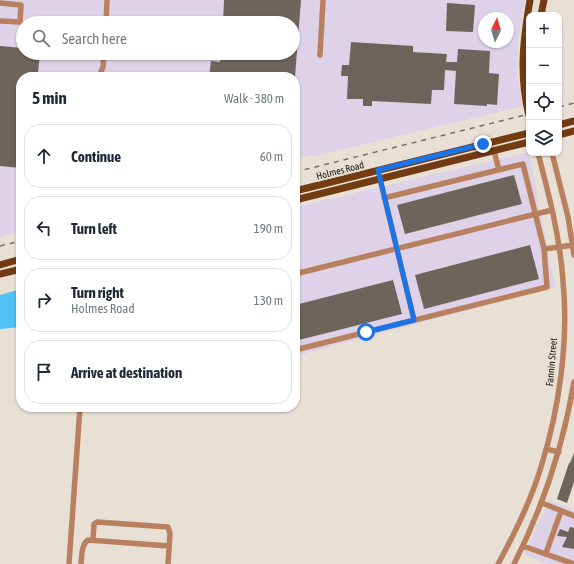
<!DOCTYPE html>
<meta charset="utf-8">
<style>
:root{--surface:#fff;--page:#f6f6f7;--text:#1f2937;--muted:#747a83;--line:#e0e1e3}
body{margin:0;font-family:"Asap Condensed",sans-serif;background:var(--page);color:var(--text)}
.controls{position:absolute;right:12px;top:12px;display:grid;overflow:hidden;border-radius:8px;box-shadow:0 1px 3px #0004}
.controls button{width:36px;height:36px;display:grid;place-items:center;padding:0;border:0;border-bottom:1px solid var(--line);background:var(--surface);color:var(--text);font:20px sans-serif}
.compass{position:absolute;left:478px;top:12px;width:36px;height:36px;border-radius:50%;background:var(--surface);box-shadow:0 1px 3px #0004;rotate:5deg}
.stop{position:absolute;width:12px;height:12px;margin:-9px;border:3px solid #1a73e8;border-radius:50%;background:#fff}
.stop.end{background:#1a73e8;border-color:#fff;box-shadow:0 1px 4px #0008}
.list{margin:0;padding:0;list-style:none}
h2{display:flex;justify-content:space-between;align-items:center;height:52px;margin:0;padding:0 16px;font-size:17px}
h2 small{font-size:13px;font-weight:400;color:var(--muted)}
.list li{display:grid;grid-template-columns:26px 1fr auto;gap:12px;align-items:center;box-sizing:border-box;height:64px;margin:0 8px 8px;padding:0 8px;border:1px solid var(--line);border-radius:16px}
.list b{display:block;font-size:15px;white-space:nowrap}
.list p{margin:0;font-size:13px;white-space:nowrap;color:var(--muted)}
.list em{font-size:13px;font-style:normal;color:var(--muted)}
.icon{flex:none;width:22px;height:22px;fill:none;stroke:currentColor;stroke-width:2;stroke-linecap:round;stroke-linejoin:round}
.map{position:relative;flex:none;width:574px;height:564px;overflow:hidden}
.search{position:absolute;background:var(--surface);box-shadow:0 1px 3px #0004;left:16px;top:16px;width:284px;height:44px;display:flex;align-items:center;gap:10px;box-sizing:border-box;padding:0 14px;border-radius:22px;color:var(--muted);font-size:15px}
.panel{position:absolute;background:var(--surface);box-shadow:0 1px 3px #0004;left:16px;top:72px;width:284px;height:340px;border-radius:16px}
.map>svg:first-child{display:block}
</style>
<div class="map">
<svg width="574" height="564" viewBox="0 0 574 564">
<rect width="100%" height="100%" fill="#e8e0d5"/>
<path fill="#ddd2e7" fill-rule="evenodd" d="M0,0H525L518,42L517,74L523,106L315,156L312,155L295,159V77H21V231L0,237ZM484,18H508V42H484ZM23,23H293V53H23Z
M529,152L555,287L295,356V207Z
M549,500L574,510V564H547L524,554Z"/>
<path fill="#50c1f5" d="M21,289V327L0,329V295Z"/>
<path fill="#6d655c" d="M224,0H301L295,77H209L211,61L220,62L221,53H293V23H223Z
M447,3L475,5L473,32L446,31Z
M351,42L413,46V52L447,54L446,62H457L458,49L490,51L489,73L499,74L497,105L487,104V106L454,104L456,71L445,70L444,90H432L431,104L372,101V106H363V99H347L348,76H341L342,65H349Z
M0,46L23,48V53H40L38,72L60,74V77H21V168L0,166Z
M514,175L522,204L405,234L397,205Z
M530,245L539,279L424,309L415,275Z
M393,280L402,314L295,341V305Z
M574,453V482L567,503L557,499L569,463H570Z
M570,527L574,528V549L562,547L567,537L557,536L560,529L568,532Z"/>
<g fill="none" stroke-linecap="round" stroke-linejoin="round">
<path stroke="#b8805e" stroke-width="5.5" d="M0,3L21,5L20,22L0,21
M106,23L107,0
M320,55L323,0
M99,77L103,67L104,53
M494,151L499,170
M552,153L568,217L574,255
M380,179L414,320
M544,249L574,245
M295,274L552,210
M295,350L547,287L544,249L523,164L384,198
M546,449L559,452
M542,503L574,516
M93,540L94,524L97,522L168,527L170,534L168,564
M523,546L574,564
M546,553L561,511
M69,564L80,407
M81,564C82,556 81,545 88,540L169,546
M498,564C515,533 531,501 541,467C559,410 569,341 563,281C560,237 549,195 538,153
M514,564C544,505 563,447 574,382"/>
<path stroke="#733b11" stroke-width="7" d="M541,15L544,0
M529,116C519,75 523,41 530,0
M559,125L574,121
M559,135L574,131
M295,191L529,133
M295,200L529,142
M0,265L21,259
M0,274L21,269"/>
<path stroke="#76716a" stroke-width="1.5" stroke-dasharray="5 5" stroke-linecap="butt" d="M559,107L574,103
M295,172L529,114
M0,246L21,241"/>
</g>
<g fill="none" stroke-linecap="round" stroke-linejoin="round">
<path stroke="#1a73e8" stroke-width="5" d="M366,332L414,320L378,170L483,144"/>
</g>
<g text-anchor="middle" stroke-width="4" stroke-linejoin="round" paint-order="stroke">
<g font-size="10" fill="#171410" stroke="#e8e0d5">
<text transform="translate(340 170) rotate(-14)" y="4">Holmes Road</text>
<text transform="translate(551 362) rotate(-85)" y="4">Fannin Street</text>
</g>
</g>
</svg>
<div class="controls">
<button>+</button>
<button>−</button>
<button><svg class="icon" aria-label="locate" viewBox="0 0 24 24"><circle cx="12" cy="12" r="6"/><path d="M12 2v4M12 18v4M2 12h4M18 12h4"/></svg></button>
<button><svg class="icon" aria-label="layers" viewBox="0 0 24 24"><path d="M12 4l9 5-9 5-9-5zM3 14l9 5 9-5"/></svg></button>
</div>
<svg class="compass" viewBox="-18 -18 36 36"><path d="M0-13l5 13h-10z" fill="#e53935"/><path d="M0 13l5-13h-10z" fill="#747a83"/></svg>
<div class="stop" style="left:366px;top:332px"></div>
<div class="stop end" style="left:483px;top:144px"></div>
<div class="search"><svg class="icon" aria-label="search" viewBox="0 0 24 24"><circle cx="10" cy="10" r="6"/><path d="M15 15l6 6"/></svg>Search here</div>
<section class="panel">
<h2>5 min<small>Walk · 380 m</small></h2>
<ul class="list">
<li><svg class="icon" aria-label="ahead" viewBox="0 0 24 24"><path d="M12 20V5M6 11l6-6 6 6"/></svg><div><b>Continue</b></div><em>60 m</em></li>
<li><svg class="icon" aria-label="left" viewBox="0 0 24 24"><path d="M17 20v-9H6M10 6l-5 5 5 5"/></svg><div><b>Turn left</b></div><em>190 m</em></li>
<li><svg class="icon" aria-label="right" viewBox="0 0 24 24"><path d="M7 20v-9h11M14 6l5 5-5 5"/></svg><div><b>Turn right</b><p>Holmes Road</p></div><em>130 m</em></li>
<li><svg class="icon" aria-label="arrive" viewBox="0 0 24 24"><path d="M6 21V4h12l-3 4 3 4H6"/></svg><div><b>Arrive at destination</b></div></li>
</ul>
</section>
</div>
